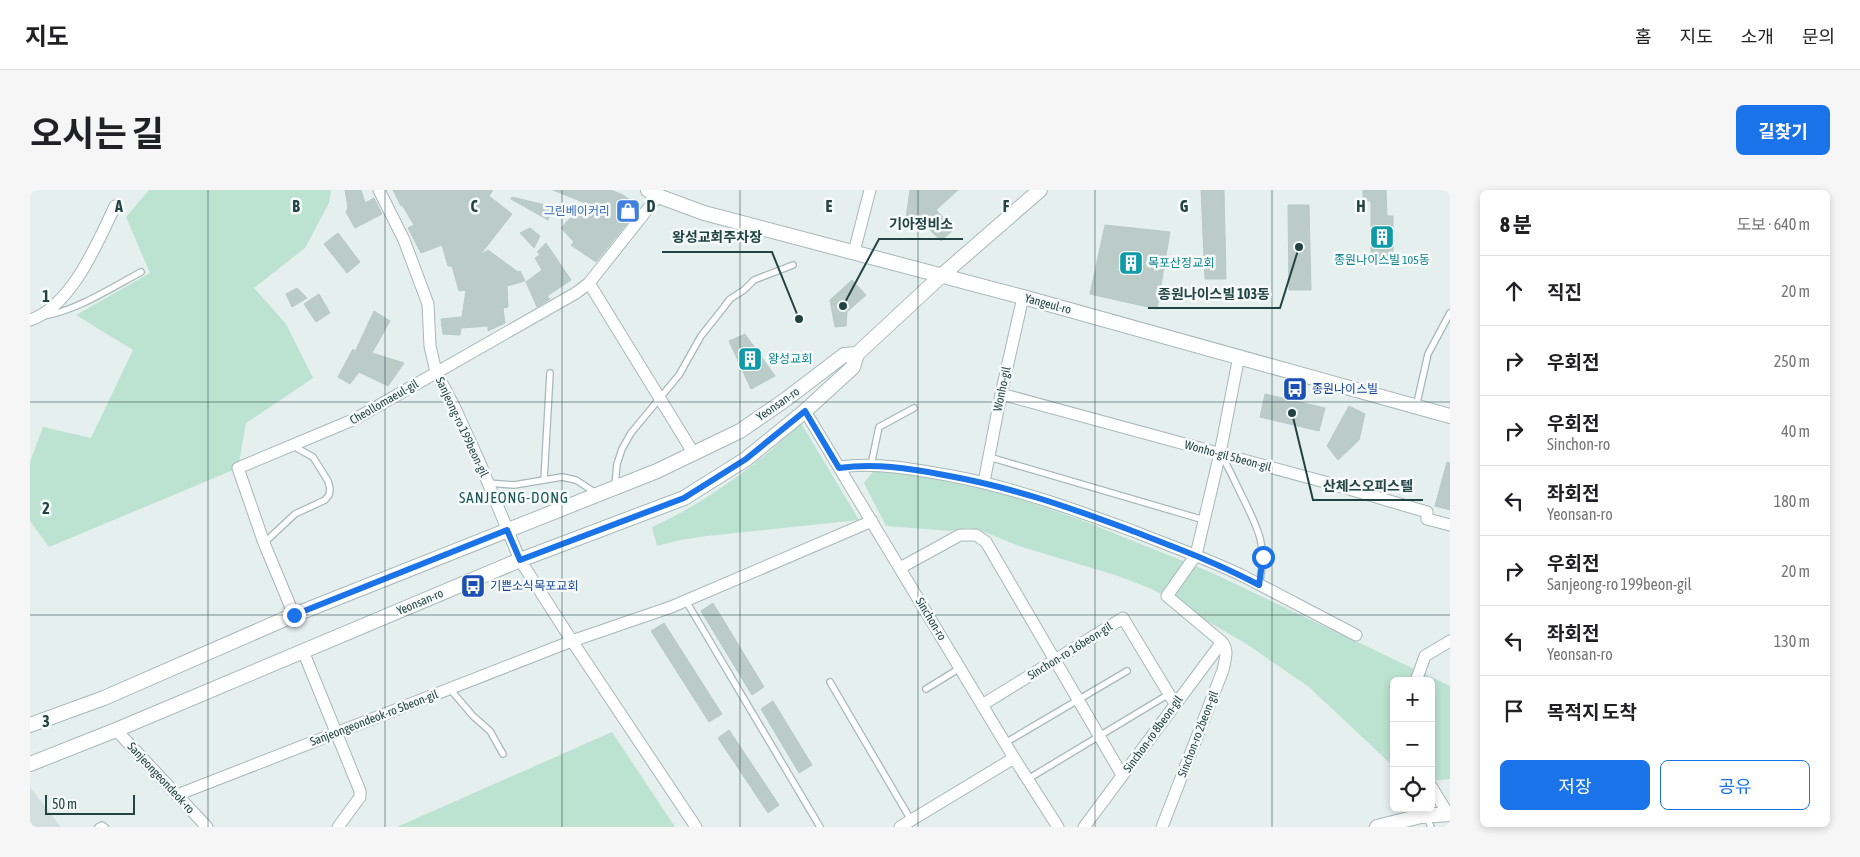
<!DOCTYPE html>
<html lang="ko">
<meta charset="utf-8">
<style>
:root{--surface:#fff;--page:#f6f6f6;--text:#202124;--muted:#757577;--line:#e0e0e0;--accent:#1a73e8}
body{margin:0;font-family:"Asap Condensed","Noto Sans KR",sans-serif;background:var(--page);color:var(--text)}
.controls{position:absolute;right:15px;bottom:15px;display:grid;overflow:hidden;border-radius:8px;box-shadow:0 2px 8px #0003}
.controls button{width:45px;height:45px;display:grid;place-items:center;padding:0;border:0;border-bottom:1px solid var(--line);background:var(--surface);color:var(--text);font:25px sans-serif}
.scale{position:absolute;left:15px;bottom:12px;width:90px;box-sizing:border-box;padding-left:5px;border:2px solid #224344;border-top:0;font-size:14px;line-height:18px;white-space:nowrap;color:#224344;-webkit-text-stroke:4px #f6fbfa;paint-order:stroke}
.stop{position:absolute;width:15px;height:15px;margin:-11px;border:4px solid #1a73e8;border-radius:50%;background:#fff}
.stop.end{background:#1a73e8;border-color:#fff;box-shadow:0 1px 5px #0008}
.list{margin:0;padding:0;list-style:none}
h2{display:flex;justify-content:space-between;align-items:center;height:65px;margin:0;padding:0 20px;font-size:21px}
h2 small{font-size:16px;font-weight:400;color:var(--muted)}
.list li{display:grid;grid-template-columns:32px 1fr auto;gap:15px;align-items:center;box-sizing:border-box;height:70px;padding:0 20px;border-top:1px solid var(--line)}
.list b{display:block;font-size:19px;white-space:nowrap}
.list p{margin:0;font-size:16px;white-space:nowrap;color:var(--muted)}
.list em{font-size:16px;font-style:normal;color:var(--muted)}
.actions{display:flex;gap:10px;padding:15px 20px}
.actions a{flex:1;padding:11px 0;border:1px solid var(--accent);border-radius:8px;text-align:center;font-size:18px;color:var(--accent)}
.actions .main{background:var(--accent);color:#fff}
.icon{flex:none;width:28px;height:28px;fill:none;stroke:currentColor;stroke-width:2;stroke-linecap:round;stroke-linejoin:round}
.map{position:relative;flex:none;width:1420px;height:637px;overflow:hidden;border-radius:8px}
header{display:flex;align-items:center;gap:30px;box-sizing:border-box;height:70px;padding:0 25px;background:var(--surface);border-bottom:1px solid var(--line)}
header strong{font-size:24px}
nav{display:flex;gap:28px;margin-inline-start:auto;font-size:18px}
.intro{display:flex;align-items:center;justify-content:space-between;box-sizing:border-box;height:120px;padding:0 30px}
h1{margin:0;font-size:35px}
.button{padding:12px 22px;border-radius:8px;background:var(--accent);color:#fff;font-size:18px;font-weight:700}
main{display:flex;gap:30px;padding:0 30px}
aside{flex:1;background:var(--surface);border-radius:8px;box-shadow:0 2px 8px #0003}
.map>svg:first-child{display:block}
</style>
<header>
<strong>지도</strong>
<nav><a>홈</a><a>지도</a><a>소개</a><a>문의</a></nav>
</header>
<div class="intro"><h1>오시는 길</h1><a class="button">길찾기</a></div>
<main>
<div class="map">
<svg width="1420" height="637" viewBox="0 0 1420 637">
<rect width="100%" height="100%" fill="#e5efee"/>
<path fill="#d3dfde" d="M0,597L31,637H0Z"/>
<path fill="#bce2d1" d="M119,0H301L299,13L275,58L224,98L256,134L283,188L216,233L208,278L19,357L0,331V272L13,237L61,248L103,160L46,125L120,83L96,27Z
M771,233L829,330L677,346L650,350L627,356L622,337C677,312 727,275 771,233Z
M845,279L880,284L976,304L1051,330L1178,381L1420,496V589L1401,591V491H1364V577L1279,497L1215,453L1122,399L1088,386L989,356L947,339L937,338L921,341L856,336L834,293Z
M582,542L645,637H367Z"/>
<path fill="#bacbc8" stroke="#b6cac7" d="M315,0H331L335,13L344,8L352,24L325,38L316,22L318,18Z
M363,0H463L459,6L482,24L450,65L458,60L488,82L490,81L495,91L477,96L478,117L473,118L475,133L458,141V136L431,138L430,145L413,144L411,129L432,127L436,100L429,101L422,76H418L412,55L391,63L378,38L384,35L372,15L371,16Z
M523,0H581L593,5L610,17L566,72L541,55L544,52L531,38L546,22L562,26L565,17Z
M880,0H928L906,20L924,39L911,51L898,38L875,35Z
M1171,0H1194L1196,89H1175Z
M1333,0H1356L1357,26H1363V69H1341V11H1333Z
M482,7L524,17L518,30L481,9Z
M1258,15H1279L1281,100H1259Z
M1075,35L1140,42L1127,119L1060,104Z
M500,38L510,46L504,58L490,43Z
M308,43L330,72L317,83L294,54Z
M516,53L541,90L517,106L520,109L507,117L496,92L512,80L505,68L510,65L507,62Z
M822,90L836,105L817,122L816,136L805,137L800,110Z
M267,98L277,108L262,117L256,104Z
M289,104L300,123L286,132L274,114Z
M344,121L360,131L342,163L374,173L358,196L329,182L320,194L308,187L323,159L325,162Z
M715,144L745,186L721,199L699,151Z
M1235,204L1295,218L1289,241L1230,227Z
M1319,216L1335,224L1329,250L1308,270L1297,256Z
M1417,272L1420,273V320L1405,316Z
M683,413L734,497L722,505L671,421Z
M634,433L692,524L679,532L621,441Z
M743,511L782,575L769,583L731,519Z
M699,540L749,615L738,623L688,548Z"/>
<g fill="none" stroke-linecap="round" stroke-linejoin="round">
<defs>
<path id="service" d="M13,126C46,121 81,98 111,82
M1386,217L1398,164L1420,123
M1191,264C1198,277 1204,289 1210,302C1228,339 1238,353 1229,395
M959,267L1174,330
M841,275L849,237L884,218
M514,290L520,183
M458,293L484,295L532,287L546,290L566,303
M585,296L587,274L592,259L601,243L649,185L671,146L694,117L700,109L714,100L724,90L763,75
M234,353L265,324L295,310L299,305L300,299L298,291L283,267L263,256
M656,411L790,637
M800,492L881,630
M420,499L443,526L460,541L473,564
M896,499L930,478
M975,553L1097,481
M998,589L1139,504
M1396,625L1401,637
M68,637L72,635L75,637"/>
<path id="minor" d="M349,0L374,50L398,114L400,156L406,182L424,216L449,271L490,370L542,451L666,637
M824,62L840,0
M559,93L664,264
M0,130C41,117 68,52 85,16
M971,204L1302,294L1397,322V329L1420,335
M775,221L984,568L1028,637
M809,277C847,272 884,279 922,286C985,298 1043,319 1103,341C1140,356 1179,369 1215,387C1252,406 1289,426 1326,445
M954,292L971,204L993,107
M870,378L930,345H946L956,352L1092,585
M264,425L234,353L208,278L325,229L546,103L559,93L628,6
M273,461L330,601V607L308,637
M1386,491L1395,466L1420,451
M952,515L1093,428L1145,514
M86,540L177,637
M1401,596L1418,624
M147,605L542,451L641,417L842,331
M870,637L984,568
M1054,637L1192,452
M1132,637L1193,480C1195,469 1199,461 1192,452L1137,406L1166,365L1190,263L1209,166"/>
<path id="tertiary" d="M618,0L628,6L674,23L993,107L1420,226
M0,535L74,508L264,425L627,281L710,241L755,210L814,165L827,164
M0,574L86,540L490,370L654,308L716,269L775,221L823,177L827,164L911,86L1010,0
M1347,637L1391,626L1420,624"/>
</defs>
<use href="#service" stroke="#a7b8b8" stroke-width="8"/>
<use href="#minor" stroke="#a7b8b8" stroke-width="13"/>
<use href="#tertiary" stroke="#a7b8b8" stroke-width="16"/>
<use href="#service" stroke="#fff" stroke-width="5.5"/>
<use href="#minor" stroke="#fff" stroke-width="11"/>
<use href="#tertiary" stroke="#fff" stroke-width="14"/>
</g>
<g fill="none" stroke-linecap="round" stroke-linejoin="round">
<path stroke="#1a73e8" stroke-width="6" d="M264,425L477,340L490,370L654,308L716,269L775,221L809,278C844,273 879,278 914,285C981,297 1036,316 1100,340C1144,357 1188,373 1229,395L1233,367"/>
</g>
<path fill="none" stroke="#224344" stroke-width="1" stroke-opacity="0.55" d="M178,0V637M355,0V637M532,0V637M710,0V637M888,0V637M1065,0V637M1242,0V637M0,212H1420M0,425H1420"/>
<defs>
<symbol id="shop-square" viewBox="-11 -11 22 22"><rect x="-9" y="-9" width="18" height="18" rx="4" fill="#3f7fe0" stroke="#f6fbfa"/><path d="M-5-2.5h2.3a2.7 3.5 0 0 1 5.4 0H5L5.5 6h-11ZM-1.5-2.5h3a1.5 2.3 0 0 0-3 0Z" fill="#fff"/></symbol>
<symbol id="building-square" viewBox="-11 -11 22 22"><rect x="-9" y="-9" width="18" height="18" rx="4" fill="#0f9aa8" stroke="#f6fbfa"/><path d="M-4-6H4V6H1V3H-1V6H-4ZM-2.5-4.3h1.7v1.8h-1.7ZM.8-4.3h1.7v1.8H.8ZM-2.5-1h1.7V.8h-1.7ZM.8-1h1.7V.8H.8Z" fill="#fff"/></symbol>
<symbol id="bus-square" viewBox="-11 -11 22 22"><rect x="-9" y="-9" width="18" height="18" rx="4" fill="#1a4fb4" stroke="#f6fbfa"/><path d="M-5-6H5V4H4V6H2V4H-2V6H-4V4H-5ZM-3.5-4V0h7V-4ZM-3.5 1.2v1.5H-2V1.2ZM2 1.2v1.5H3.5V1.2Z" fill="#fff"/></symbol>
</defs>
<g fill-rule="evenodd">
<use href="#shop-square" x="584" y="7" width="28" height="28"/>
<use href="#building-square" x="1338" y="33" width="28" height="28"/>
<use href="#building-square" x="1087" y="59" width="28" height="28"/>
<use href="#building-square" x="706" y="155" width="28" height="28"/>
<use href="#bus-square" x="1251" y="185" width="28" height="28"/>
<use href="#bus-square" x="429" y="382" width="28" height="28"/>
</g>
<g text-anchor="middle" stroke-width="5" stroke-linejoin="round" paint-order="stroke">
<g font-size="12" fill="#366cbe" stroke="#f6fbfa" text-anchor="end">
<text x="580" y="25">그린베이커리</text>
</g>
<g font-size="12" fill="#0d838f" stroke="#f6fbfa" text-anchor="start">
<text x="1352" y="74" text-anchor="middle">종원나이스빌 105동</text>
<text x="1118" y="77">목포산정교회</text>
<text x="738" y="173">왕성교회</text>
</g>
<g font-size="12" fill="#224344" stroke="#f6fbfa">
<text transform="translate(1018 114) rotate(15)" y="4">Yangeul-ro</text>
<text transform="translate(972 199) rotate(-78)" y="4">Wonho-gil</text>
<text transform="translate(354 212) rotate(-30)" y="4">Cheollomaeul-gil</text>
<text transform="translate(748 214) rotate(-35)" y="4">Yeonsan-ro</text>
<text transform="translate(432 237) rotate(65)" y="4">Sanjeong-ro 199beon-gil</text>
<text transform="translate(1198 266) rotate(15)" y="4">Wonho-gil 5beon-gil</text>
<text transform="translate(390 412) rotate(-23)" y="4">Yeonsan-ro</text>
<text transform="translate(901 429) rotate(59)" y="4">Sinchon-ro</text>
<text transform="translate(1040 461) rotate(-32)" y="4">Sinchon-ro 16beon-gil</text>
<text transform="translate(344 528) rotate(-21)" y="4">Sanjeongeondeok-ro 5beon-gil</text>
<text transform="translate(1123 544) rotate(-54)" y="4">Sinchon-ro 8beon-gil</text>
<text transform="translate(1168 544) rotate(-69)" y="4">Sinchon-ro 2beon-gil</text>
<text transform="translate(131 588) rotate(47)" y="4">Sanjeongeondeok-ro</text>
</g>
<g font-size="12" fill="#164399" stroke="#f6fbfa" text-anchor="start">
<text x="1282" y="203">종원나이스빌</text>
<text x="460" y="400">기쁜소식목포교회</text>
</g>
<g font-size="15" letter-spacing="1" fill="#1b5558" stroke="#f6fbfa">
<text x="484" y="313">SANJEONG-DONG</text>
</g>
</g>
<g font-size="16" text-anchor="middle" font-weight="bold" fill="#224344" stroke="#f6fbfa" stroke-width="5" stroke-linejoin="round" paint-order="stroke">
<text x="89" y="22">A</text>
<text x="266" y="22">B</text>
<text x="444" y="22">C</text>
<text x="621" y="22">D</text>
<text x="799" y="22">E</text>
<text x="976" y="22">F</text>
<text x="1154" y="22">G</text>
<text x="1331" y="22">H</text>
<text x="16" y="112">1</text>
<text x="16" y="324">2</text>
<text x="16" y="537">3</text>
</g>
<path fill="none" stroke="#224344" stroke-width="2" d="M813 116L849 49H933M769 129L742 62H632M1269 57L1250 118H1118M1262 223L1283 310H1393"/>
<g fill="#224344" stroke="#f6fbfa" stroke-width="2">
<circle cx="813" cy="116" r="5"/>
<circle cx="769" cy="129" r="5"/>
<circle cx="1269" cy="57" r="5"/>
<circle cx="1262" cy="223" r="5"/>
</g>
<g font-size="14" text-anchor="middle" font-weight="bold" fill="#224344" stroke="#f6fbfa" stroke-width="5" stroke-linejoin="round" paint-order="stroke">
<text x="891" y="39">기아정비소</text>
<text x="687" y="52">왕성교회주차장</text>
<text x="1184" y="109">종원나이스빌 103동</text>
<text x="1338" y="301">산체스오피스텔</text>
</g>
</svg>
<div class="controls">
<button>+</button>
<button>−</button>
<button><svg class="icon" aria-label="locate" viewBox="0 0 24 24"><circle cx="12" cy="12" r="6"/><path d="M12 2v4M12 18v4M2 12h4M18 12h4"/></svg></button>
</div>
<div class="scale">50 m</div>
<div class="stop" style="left:1233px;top:367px"></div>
<div class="stop end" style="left:264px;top:425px"></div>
</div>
<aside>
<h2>8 분<small>도보 · 640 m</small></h2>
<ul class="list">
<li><svg class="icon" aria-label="ahead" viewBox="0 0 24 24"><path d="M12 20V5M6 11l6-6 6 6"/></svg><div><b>직진</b></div><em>20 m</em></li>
<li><svg class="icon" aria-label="right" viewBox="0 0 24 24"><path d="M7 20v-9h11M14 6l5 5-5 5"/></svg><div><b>우회전</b></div><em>250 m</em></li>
<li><svg class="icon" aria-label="right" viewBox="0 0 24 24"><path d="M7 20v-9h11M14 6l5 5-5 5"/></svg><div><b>우회전</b><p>Sinchon-ro</p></div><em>40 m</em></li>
<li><svg class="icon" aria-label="left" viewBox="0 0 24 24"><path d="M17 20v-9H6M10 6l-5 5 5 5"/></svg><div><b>좌회전</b><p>Yeonsan-ro</p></div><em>180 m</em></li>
<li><svg class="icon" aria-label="right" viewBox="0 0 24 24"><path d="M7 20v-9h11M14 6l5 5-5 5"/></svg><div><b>우회전</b><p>Sanjeong-ro 199beon-gil</p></div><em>20 m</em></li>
<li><svg class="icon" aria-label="left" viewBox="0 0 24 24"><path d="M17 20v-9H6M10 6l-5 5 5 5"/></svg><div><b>좌회전</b><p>Yeonsan-ro</p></div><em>130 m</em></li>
<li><svg class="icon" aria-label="arrive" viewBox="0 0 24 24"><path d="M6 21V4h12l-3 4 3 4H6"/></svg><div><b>목적지 도착</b></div></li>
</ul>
<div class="actions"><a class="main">저장</a><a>공유</a></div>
</aside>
</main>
